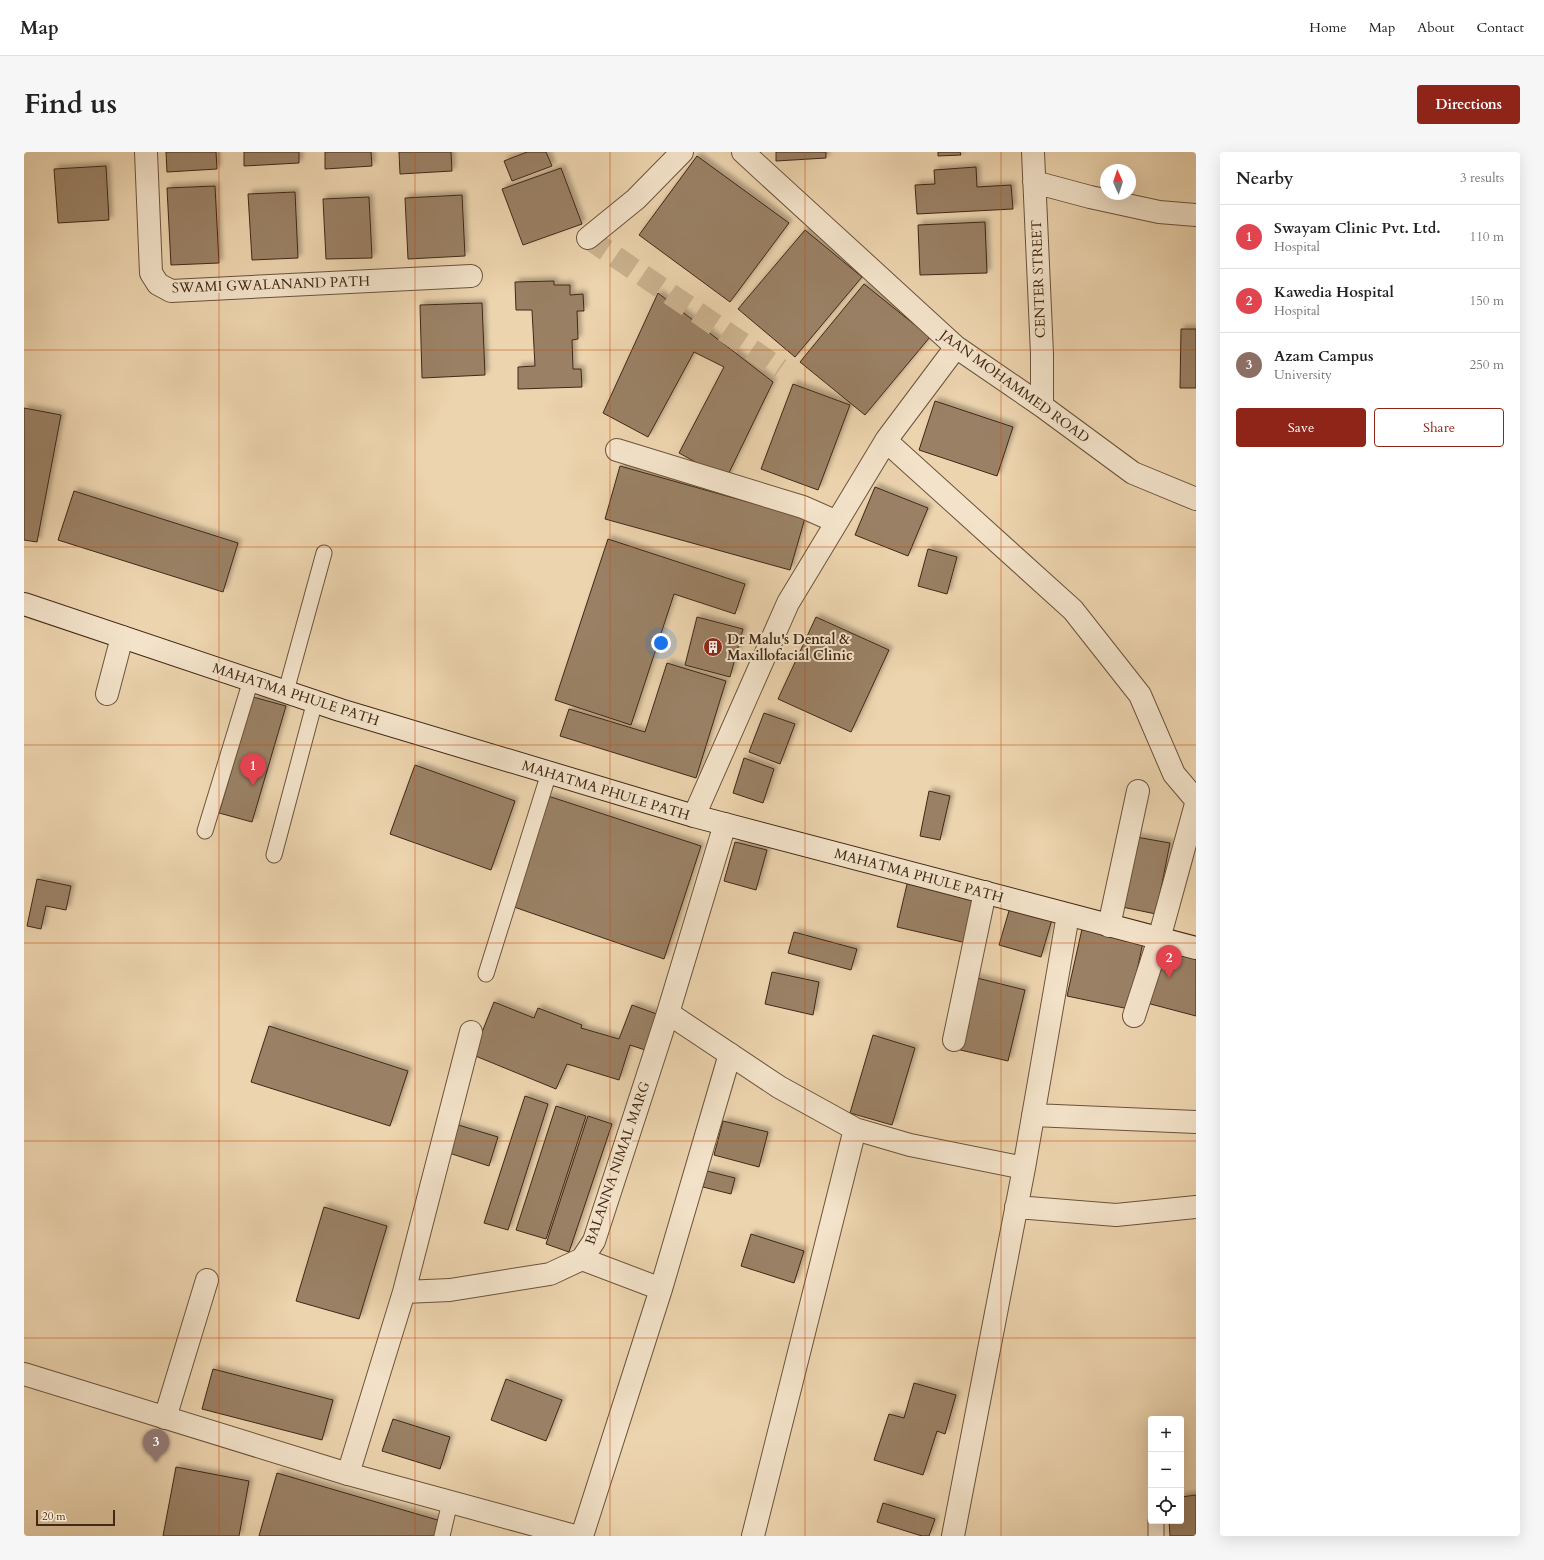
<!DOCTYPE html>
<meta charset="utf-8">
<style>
:root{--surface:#fff;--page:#f6f6f6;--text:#222;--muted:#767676;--line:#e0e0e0;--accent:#8f2418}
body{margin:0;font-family:Cardo,serif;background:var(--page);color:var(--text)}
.controls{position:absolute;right:12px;bottom:12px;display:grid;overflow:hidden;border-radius:4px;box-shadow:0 4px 16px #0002}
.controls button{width:36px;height:36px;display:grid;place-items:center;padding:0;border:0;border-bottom:1px solid var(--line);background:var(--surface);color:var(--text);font:20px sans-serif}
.compass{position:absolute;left:1076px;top:12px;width:36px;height:36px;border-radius:50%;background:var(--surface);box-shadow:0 4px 16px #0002;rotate:357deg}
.scale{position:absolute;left:12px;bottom:10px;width:79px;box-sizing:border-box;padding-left:4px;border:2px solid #422815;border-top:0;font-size:11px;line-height:14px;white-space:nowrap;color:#422815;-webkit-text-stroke:3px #f3e3ca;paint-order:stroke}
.you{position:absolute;left:637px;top:491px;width:14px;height:14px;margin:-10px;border:3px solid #fff;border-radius:50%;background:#1a73e8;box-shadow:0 0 0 6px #1a73e833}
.badge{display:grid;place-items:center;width:26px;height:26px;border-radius:50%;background:var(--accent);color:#fff;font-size:13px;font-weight:700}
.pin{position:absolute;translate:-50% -33px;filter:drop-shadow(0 1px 2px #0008)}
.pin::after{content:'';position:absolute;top:21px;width:14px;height:12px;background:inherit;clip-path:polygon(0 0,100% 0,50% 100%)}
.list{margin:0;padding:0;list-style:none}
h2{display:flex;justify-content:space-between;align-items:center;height:52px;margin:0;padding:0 16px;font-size:17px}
h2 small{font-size:13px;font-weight:400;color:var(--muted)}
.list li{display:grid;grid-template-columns:26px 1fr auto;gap:12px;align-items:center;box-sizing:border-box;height:64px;padding:0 16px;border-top:1px solid var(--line)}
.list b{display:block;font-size:15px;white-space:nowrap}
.list p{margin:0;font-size:13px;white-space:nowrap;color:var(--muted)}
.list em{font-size:13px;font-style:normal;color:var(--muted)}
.actions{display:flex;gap:8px;padding:12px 16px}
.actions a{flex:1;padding:9px 0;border:1px solid var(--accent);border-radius:4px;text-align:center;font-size:14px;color:var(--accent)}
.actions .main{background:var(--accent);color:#fff}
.icon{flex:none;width:22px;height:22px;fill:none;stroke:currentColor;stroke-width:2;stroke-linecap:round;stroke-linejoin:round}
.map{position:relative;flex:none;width:1172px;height:1384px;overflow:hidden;border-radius:4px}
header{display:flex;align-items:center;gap:24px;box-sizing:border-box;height:56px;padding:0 20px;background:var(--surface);border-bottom:1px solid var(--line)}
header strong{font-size:19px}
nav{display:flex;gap:22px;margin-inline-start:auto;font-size:14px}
.intro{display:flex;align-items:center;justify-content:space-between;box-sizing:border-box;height:96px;padding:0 24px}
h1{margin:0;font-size:28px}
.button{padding:10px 18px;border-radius:4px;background:var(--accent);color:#fff;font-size:14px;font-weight:700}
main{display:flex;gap:24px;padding:0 24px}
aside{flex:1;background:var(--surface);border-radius:4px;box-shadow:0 4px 16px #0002}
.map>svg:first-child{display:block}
</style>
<header>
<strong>Map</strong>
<nav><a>Home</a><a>Map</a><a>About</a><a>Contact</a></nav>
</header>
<div class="intro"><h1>Find us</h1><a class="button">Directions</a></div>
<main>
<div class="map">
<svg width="1172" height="1384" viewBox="0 0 1172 1384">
<defs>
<filter id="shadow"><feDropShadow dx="3.5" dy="-3.5" stdDeviation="2" flood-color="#0004"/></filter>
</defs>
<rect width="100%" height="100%" fill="#ecd4ae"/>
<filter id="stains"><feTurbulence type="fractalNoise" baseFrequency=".005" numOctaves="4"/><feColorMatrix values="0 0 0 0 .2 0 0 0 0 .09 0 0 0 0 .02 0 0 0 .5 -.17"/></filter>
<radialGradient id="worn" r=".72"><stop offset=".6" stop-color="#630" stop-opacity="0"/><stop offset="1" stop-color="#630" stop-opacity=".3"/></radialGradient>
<path fill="#9a8165" stroke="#422815" filter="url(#shadow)" d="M142,0H192L193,17L143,20Z
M220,0H275V11L220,14Z
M301,0H347L348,14L301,17Z
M375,0H427L428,19L376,22Z
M503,0H522L528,14L488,29L480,9Z
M752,0H802V6L752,9Z
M914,0H936L937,3L914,4Z
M673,4L765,71L706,150L615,83Z
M82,14L85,68L34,71L30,17Z
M952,15L953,35L987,33L989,57L893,62L891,33L911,32L910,18Z
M537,16L558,72L499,93L478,37Z
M191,34L195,111L147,113L143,36Z
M271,40L274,106L228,108L224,42Z
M438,43L441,104L384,107L381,46Z
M345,45L348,106L302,107L299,47Z
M961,70L963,121L896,123L894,73Z
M781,78L838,125L771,205L714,157Z
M530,129V133H546V143L559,142L560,159H553L554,187L548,188L549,217H557L558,235L494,237V215L511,214L508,158H492L491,130Z
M840,132L906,185L841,263L776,210Z
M634,141L749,230L702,327L655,301L700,215L670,200L624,285L579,261Z
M458,151L461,223L398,226L396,153Z
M1157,177H1172V236H1156Z
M769,232L826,253L794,338L737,317Z
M911,249L989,275L973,324L895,298Z
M0,256L37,263L13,390L0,388Z
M596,314L781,366L766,418L581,367Z
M851,335L904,356L884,404L831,383Z
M50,339L214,391L199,440L34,388Z
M584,387L721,432L711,462L650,442L607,573L531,548Z
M904,397L933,405L923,442L894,434Z
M673,465L719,477L706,525L661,513Z
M792,465L865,498L827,580L754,547Z
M643,511L702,529L672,626L536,584L545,557L621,580Z
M229,545L262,554L228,670L195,661Z
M740,561L771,572L756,612L725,600Z
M720,606L750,617L739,651L709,641Z
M391,613L491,649L467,718L366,682Z
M905,639L926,644L916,688L896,684Z
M524,644L677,694L640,807L490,755Z
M1112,685L1146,691L1132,762L1098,755Z
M711,690L743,698L732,738L700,729Z
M13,727L47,734L42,758L22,754L17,777L3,774Z
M884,728L958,745L947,792L873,775Z
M987,752L1029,764L1017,805L975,793Z
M1058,777L1119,790L1105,857L1043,844Z
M770,780L833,797L827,818L764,801Z
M1136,788L1172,798V864L1119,850Z
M748,820L795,830L789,863L741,852Z
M949,825L1001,838L984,909L932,897Z
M470,850L510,866L514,856L558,873L557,876L595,887L608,853L638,864L624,899L606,893L595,928L543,912L532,937L449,903Z
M245,874L384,919L366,974L227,930Z
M849,883L891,896L868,973L826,961Z
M501,944L524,952L484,1078L460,1071Z
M532,954L562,964L522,1087L492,1078Z
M564,964L588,972L545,1100L522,1092Z
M699,969L744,980L735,1015L690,1003Z
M431,972L474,985L465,1014L422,1000Z
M683,1019L711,1026L707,1042L679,1035Z
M300,1055L363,1074L335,1167L272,1149Z
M727,1082L780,1099L770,1131L717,1114Z
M189,1217L309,1248L298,1288L178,1257Z
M482,1227L538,1248L522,1289L467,1268Z
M890,1231L932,1243L921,1282L913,1279L899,1323L850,1308L865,1262L880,1266Z
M369,1267L426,1285L416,1317L358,1299Z
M152,1315L225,1329L215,1384H139Z
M253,1321L417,1369L414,1384H235Z
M1172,1343V1384H1146L1145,1369H1157V1345Z
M859,1351L911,1367L905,1384H898L853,1370Z"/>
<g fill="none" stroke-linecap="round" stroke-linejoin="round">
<path stroke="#cab28f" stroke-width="22" stroke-dasharray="22 11" stroke-linecap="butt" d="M564,86L756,217"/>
<defs>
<path id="service" d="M262,539L300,401
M181,679L227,528
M250,703L291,549
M462,822L525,621
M418,1384L426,1350
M1132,1384V1369"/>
<path id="minor" d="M122,0L127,121L134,132L147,139L447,124
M719,0L932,195L1018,254L1109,321L1172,347
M1009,0L1018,202V254
M1010,30L1066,45L1135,60L1172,63
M564,86L612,47L658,0
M862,289L1049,458L1116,543L1150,622L1172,648
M593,298L779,355L813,370
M83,542L98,485
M670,664L764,451L863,287L932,195
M1085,774L1114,639
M644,861L755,935L831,977L886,993L1000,1016
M1110,864L1135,787L1172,652
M930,888L961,740
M1009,963L1172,970
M992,1055L1092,1063L1172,1055
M558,1107L637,1137
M380,1140L447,880
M141,1266L183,1128
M324,1322L380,1140L426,1138L526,1122L558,1107L570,1089L644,861L701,672
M558,1384L637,1137L706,902
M729,1384L831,977
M929,1384L1000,1016L1044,763"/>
<path id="tertiary" d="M0,1222L324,1322L551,1384"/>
<path id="secondary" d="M0,452L316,558L670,664L1172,796"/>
</defs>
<use href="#service" stroke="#6c533b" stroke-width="17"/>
<use href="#minor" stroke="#6c533b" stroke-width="24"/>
<use href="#tertiary" stroke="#6c533b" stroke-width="24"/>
<use href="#secondary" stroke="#422815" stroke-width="24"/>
<use href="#service" stroke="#f3e3ca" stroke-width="15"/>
<use href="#minor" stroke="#f3e3ca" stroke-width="22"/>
<use href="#tertiary" stroke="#f3e3ca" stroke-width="22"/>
<use href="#secondary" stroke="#f3e3ca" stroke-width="22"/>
</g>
<path fill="none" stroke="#c74f0e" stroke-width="1" stroke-opacity="0.55" d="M195,0V1384M391,0V1384M586,0V1384M781,0V1384M977,0V1384M0,198H1172M0,395H1172M0,593H1172M0,791H1172M0,989H1172M0,1186H1172"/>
<defs>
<symbol id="building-disc" viewBox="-11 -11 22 22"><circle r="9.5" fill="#8f2418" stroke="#f3e3ca"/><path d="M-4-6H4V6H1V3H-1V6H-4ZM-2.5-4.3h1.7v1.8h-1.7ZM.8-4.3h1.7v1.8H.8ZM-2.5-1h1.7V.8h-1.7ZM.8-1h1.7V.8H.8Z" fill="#fff"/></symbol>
</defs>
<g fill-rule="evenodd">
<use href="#building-disc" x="678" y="484" width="22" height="22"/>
</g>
<g text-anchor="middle" stroke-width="4" stroke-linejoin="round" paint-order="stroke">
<g font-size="14" fill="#422815" stroke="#f3e3ca">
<text transform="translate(1014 127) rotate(-92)" y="5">CENTER STREET</text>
<text transform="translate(247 132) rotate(-2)" y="5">SWAMI GWALANAND PATH</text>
<text transform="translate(991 234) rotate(36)" y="5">JAAN MOHAMMED ROAD</text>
<text transform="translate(272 542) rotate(18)" y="5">MAHATMA PHULE PATH</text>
<text transform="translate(582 638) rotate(17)" y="5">MAHATMA PHULE PATH</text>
<text transform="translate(895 723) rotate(15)" y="5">MAHATMA PHULE PATH</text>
<text transform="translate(593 1011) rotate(-71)" y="5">BALANNA NIMAL MARG</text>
</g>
<g font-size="14" font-weight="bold" fill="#422815" stroke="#f3e3ca" text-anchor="start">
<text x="703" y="492">Dr Malu's Dental &amp;<tspan x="703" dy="16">Maxillofacial Clinic</tspan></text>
</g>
</g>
<rect width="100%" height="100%" filter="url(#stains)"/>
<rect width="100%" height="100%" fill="url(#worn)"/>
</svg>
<div class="controls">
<button>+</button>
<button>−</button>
<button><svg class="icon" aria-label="locate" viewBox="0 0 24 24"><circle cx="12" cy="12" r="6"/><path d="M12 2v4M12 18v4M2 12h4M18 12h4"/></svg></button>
</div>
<svg class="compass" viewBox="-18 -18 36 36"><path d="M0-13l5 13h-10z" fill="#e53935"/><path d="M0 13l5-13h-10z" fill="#767676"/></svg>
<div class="scale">20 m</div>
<div class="you"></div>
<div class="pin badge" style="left:229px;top:634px;background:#e0444e">1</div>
<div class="pin badge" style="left:1145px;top:826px;background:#e0444e">2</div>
<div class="pin badge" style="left:132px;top:1310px;background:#8d6e63">3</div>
</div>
<aside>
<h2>Nearby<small>3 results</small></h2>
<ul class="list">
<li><span class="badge" style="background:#e0444e">1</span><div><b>Swayam Clinic Pvt. Ltd.</b><p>Hospital</p></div><em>110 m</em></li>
<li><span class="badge" style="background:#e0444e">2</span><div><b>Kawedia Hospital</b><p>Hospital</p></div><em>150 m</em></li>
<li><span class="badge" style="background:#8d6e63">3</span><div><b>Azam Campus</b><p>University</p></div><em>250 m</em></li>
</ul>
<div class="actions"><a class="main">Save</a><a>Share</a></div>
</aside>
</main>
